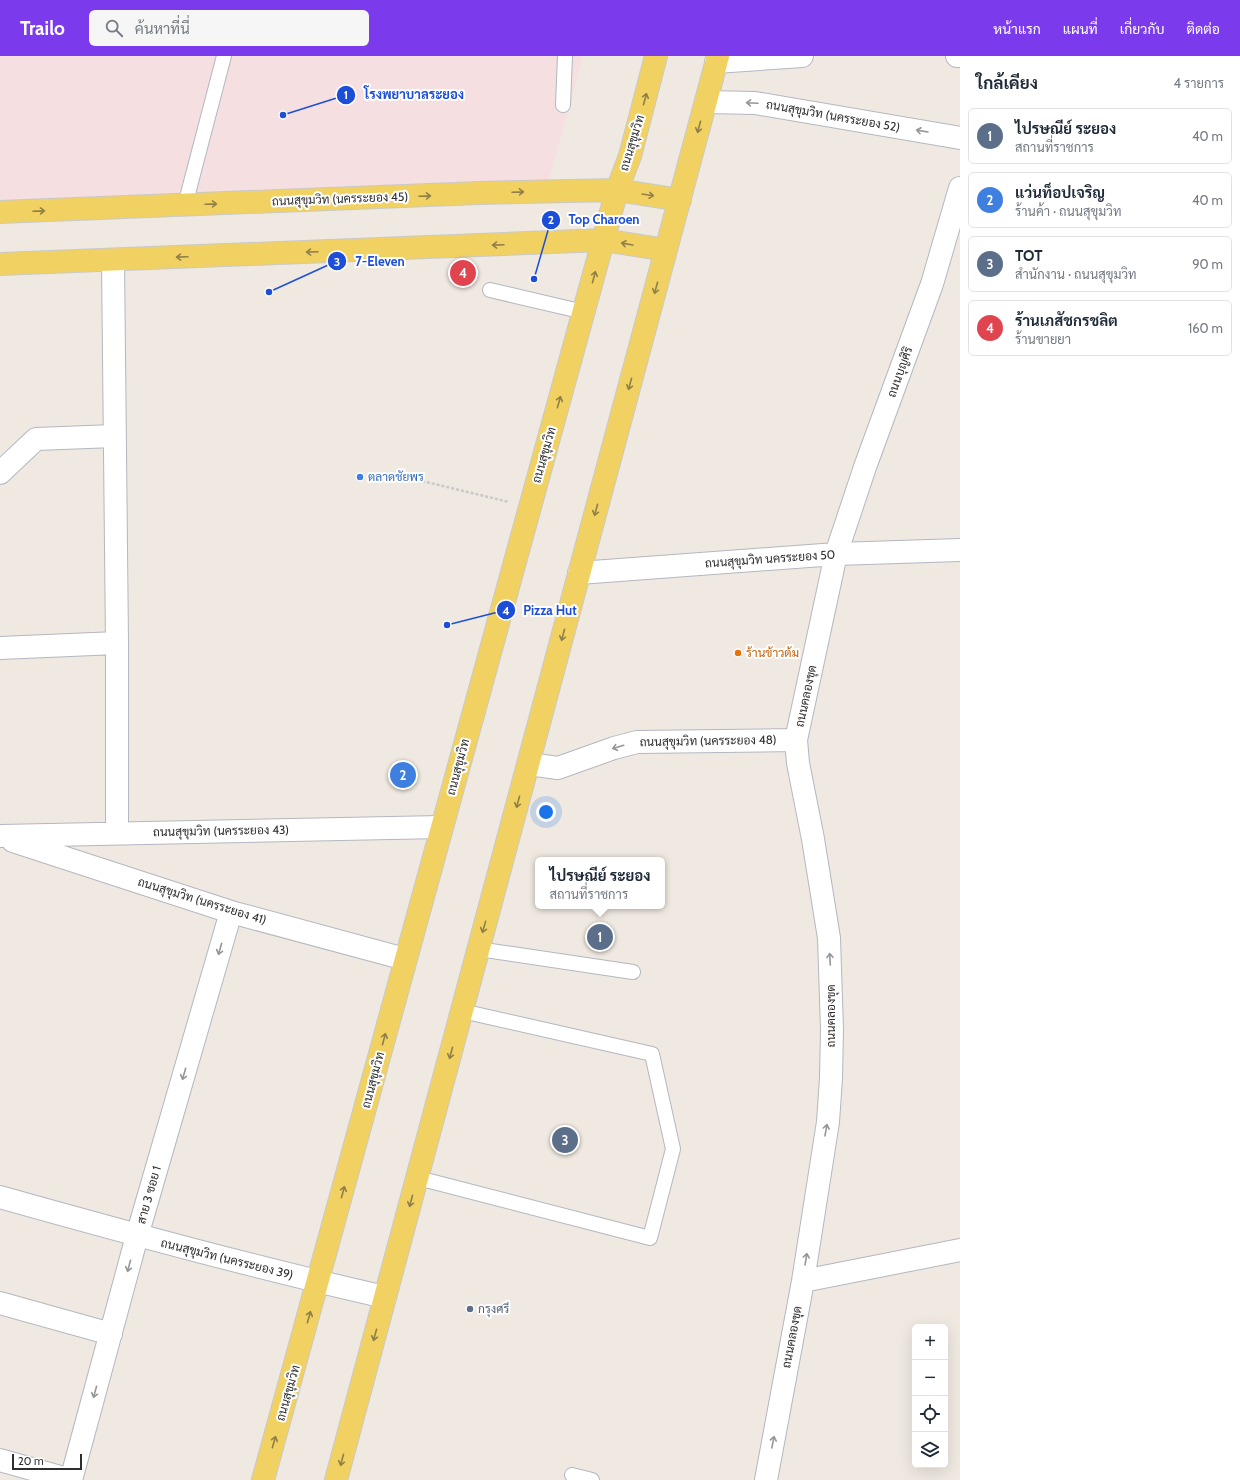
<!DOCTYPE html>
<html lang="th">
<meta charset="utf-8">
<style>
:root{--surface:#fff;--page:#f6f6f7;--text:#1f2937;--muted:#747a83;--line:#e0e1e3;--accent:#7c3aed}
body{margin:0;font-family:Cabin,Sarabun,sans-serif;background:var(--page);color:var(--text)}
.controls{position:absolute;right:12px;bottom:12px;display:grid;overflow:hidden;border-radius:6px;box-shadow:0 4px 16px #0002}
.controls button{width:36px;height:36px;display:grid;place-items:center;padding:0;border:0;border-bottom:1px solid var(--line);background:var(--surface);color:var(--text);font:20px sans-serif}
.scale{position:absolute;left:12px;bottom:10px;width:70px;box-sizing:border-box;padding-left:4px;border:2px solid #2e2e2e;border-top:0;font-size:11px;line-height:14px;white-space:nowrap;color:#2e2e2e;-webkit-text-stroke:3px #fff;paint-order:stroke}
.you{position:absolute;left:546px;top:756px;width:14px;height:14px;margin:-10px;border:3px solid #fff;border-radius:50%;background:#1a73e8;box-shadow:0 0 0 6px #1a73e833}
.badge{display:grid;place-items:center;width:26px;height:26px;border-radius:50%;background:var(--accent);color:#fff;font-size:13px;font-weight:700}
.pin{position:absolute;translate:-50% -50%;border:2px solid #fff;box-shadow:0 1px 4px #0006}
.popup{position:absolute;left:535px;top:801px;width:130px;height:52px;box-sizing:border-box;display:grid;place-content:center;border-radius:6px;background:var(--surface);filter:drop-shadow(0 1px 3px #0005);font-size:13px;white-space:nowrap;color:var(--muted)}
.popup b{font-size:15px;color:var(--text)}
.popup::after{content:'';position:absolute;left:50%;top:100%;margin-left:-8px;border:8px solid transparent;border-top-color:var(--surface)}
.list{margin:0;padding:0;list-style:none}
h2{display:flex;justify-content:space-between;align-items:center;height:52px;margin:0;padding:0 16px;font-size:17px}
h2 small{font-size:13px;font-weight:400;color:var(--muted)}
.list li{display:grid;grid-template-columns:26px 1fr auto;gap:12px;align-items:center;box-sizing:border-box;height:56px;margin:0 8px 8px;padding:0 8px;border:1px solid var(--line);border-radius:6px}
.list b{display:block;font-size:15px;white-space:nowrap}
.list p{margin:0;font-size:13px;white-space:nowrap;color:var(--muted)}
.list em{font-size:13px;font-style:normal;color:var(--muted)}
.icon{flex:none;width:22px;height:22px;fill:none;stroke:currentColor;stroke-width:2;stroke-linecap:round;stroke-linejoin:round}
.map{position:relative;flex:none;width:960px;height:1424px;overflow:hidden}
header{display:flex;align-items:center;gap:24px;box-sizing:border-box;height:56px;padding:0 20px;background:var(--accent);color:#fff}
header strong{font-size:19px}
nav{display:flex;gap:22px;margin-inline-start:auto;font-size:14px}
.search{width:280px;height:36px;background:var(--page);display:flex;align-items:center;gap:10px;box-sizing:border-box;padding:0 14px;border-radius:6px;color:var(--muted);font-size:15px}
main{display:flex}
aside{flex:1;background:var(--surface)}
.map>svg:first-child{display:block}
</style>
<header>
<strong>Trailo</strong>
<div class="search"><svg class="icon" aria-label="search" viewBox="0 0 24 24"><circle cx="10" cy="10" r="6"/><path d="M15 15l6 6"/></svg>ค้นหาที่นี่</div>
<nav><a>หน้าแรก</a><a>แผนที่</a><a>เกี่ยวกับ</a><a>ติดต่อ</a></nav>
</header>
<main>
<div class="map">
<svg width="960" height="1424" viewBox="0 0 960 1424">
<rect width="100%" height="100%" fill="#efe9e1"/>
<path fill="#f5dfe0" d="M0,0H583L546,135L0,156Z"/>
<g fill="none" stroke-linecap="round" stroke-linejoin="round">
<defs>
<path id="service" d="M563,49L565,0
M185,149L224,0
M490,234L584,256
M478,893L633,916
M418,1122L650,1182L673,1093L652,998L462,955
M572,1419L592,1424"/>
<path id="minor" d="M957,0H960
M716,6L802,0
M706,46L755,47L960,82
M113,204L117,587V777
M0,417L36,383L114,380
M579,517L836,498L960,494
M0,592L117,587
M529,708L558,712L614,692L637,686L796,684
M0,780L441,771
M13,785L231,856L405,903
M0,1141C128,1177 256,1212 385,1241
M803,1225L960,1194
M0,1247L111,1278
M0,1404L71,1424
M71,1424L137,1180L231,856
M766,1424L803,1225L828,1066L831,1022L832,974L829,882L813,783L798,707L796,684L836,498L865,411L932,228L960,132"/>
<path id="primary" d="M0,156L479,137L617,134L680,144
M0,208L604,184L666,194
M263,1424L617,134L630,100L656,0
M336,1424L718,0"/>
</defs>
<use href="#service" stroke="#b4b7c1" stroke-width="16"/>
<use href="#minor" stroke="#b4b7c1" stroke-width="24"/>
<use href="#primary" stroke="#c9c9c9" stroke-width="24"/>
<path stroke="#c9c9c9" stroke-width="2.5" stroke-dasharray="3 2" stroke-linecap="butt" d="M422,425L509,446"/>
<use href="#service" stroke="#fff" stroke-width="14"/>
<use href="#minor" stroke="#fff" stroke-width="22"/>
<use href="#primary" stroke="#f2d163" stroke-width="22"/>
</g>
<defs><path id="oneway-shaft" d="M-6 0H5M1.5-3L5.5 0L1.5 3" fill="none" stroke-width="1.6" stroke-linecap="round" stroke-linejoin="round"/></defs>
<g stroke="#908048">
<use href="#oneway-shaft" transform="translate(645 43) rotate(-75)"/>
<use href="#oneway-shaft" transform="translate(699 71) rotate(105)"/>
<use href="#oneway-shaft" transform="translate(518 136) rotate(-2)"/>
<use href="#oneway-shaft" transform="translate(648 139) rotate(9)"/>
<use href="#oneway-shaft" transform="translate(425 140) rotate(-2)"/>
<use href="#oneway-shaft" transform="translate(211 148) rotate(-2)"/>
<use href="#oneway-shaft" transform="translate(39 155) rotate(-2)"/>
<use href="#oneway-shaft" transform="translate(627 188) rotate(-170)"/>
<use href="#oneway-shaft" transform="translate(498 189) rotate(178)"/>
<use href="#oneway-shaft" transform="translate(312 196) rotate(178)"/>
<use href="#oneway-shaft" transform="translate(182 201) rotate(178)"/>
<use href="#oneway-shaft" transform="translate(594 221) rotate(-75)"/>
<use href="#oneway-shaft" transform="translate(656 232) rotate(105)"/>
<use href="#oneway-shaft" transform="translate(630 328) rotate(105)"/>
<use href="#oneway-shaft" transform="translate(559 346) rotate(-74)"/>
<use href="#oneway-shaft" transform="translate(596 454) rotate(105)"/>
<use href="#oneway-shaft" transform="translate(563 579) rotate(105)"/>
<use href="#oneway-shaft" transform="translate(518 746) rotate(105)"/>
<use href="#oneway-shaft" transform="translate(484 871) rotate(106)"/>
<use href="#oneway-shaft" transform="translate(384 983) rotate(-75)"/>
<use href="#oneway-shaft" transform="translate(451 997) rotate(105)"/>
<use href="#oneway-shaft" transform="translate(343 1136) rotate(-75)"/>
<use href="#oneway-shaft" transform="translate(411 1145) rotate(105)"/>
<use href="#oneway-shaft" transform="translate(309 1261) rotate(-74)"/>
<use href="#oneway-shaft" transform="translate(375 1279) rotate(105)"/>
<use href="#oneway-shaft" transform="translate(274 1386) rotate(-74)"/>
<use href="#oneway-shaft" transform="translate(342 1404) rotate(105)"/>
</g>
<g stroke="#969696">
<use href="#oneway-shaft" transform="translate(752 47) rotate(-177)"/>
<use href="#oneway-shaft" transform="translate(922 75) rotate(-170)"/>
<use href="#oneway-shaft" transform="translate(618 691) rotate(163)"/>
<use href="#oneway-shaft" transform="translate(220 893) rotate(106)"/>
<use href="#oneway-shaft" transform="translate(830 903) rotate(-93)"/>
<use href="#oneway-shaft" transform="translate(184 1018) rotate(106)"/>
<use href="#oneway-shaft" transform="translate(826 1074) rotate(-80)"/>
<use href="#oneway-shaft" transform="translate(806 1203) rotate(-81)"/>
<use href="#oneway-shaft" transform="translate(129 1210) rotate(105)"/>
<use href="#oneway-shaft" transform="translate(95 1336) rotate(105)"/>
<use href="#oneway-shaft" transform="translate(773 1386) rotate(-79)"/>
</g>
<circle fill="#3f7fe0" stroke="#fff" stroke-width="1.5" cx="360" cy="421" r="4"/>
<circle fill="#e8710a" stroke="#fff" stroke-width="1.5" cx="738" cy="597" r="4"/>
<circle fill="#5c6f8a" stroke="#fff" stroke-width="1.5" cx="470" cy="1253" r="4"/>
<g text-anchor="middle" stroke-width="4" stroke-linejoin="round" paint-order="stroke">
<g font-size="12" fill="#2e2e2e" stroke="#fff">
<text transform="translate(833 60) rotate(10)" y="4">ถนนสุขุมวิท (นครระยอง 52)</text>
<text transform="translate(632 87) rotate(-73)" y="4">ถนนสุขุมวิท</text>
<text transform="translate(340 143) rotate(-2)" y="4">ถนนสุขุมวิท (นครระยอง 45)</text>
<text transform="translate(900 316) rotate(-70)" y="4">ถนนบุญศิริ</text>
<text transform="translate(544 399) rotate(-74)" y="4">ถนนสุขุมวิท</text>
<text transform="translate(770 503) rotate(-4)" y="4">ถนนสุขุมวิท นครระยอง 50</text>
<text transform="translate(806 640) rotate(-78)" y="4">ถนนคลองขุด</text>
<text transform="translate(708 685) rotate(-1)" y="4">ถนนสุขุมวิท (นครระยอง 48)</text>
<text transform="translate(458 711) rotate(-75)" y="4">ถนนสุขุมวิท</text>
<text transform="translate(221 775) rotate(-1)" y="4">ถนนสุขุมวิท (นครระยอง 43)</text>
<text transform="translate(202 845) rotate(17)" y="4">ถนนสุขุมวิท (นครระยอง 41)</text>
<text transform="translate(831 960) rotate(-90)" y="4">ถนนคลองขุด</text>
<text transform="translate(373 1024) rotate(-75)" y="4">ถนนสุขุมวิท</text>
<text transform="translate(149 1139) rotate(-74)" y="4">สาย 3 ซอย 1</text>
<text transform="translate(227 1203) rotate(14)" y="4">ถนนสุขุมวิท (นครระยอง 39)</text>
<text transform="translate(792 1281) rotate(-79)" y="4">ถนนคลองขุด</text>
<text transform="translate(288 1337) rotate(-74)" y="4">ถนนสุขุมวิท</text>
</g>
<g font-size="12" fill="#366cbe" stroke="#fff" text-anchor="start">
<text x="368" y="425">ตลาดชัยพร</text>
</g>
<g font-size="12" fill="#c56008" stroke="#fff" text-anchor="start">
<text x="746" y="601">ร้านข้าวต้ม</text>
</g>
<g font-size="12" fill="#4e5e75" stroke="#fff" text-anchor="start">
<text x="478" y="1257">กรุงศรี</text>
</g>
</g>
<path fill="none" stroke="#1d4ed8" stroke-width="1.5" d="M283 59L346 39M534 223L551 164M269 236L337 205M447 569L506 554"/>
<g fill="#1d4ed8" stroke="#fff" stroke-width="1.5">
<circle cx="283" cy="59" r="4"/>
<circle cx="534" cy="223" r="4"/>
<circle cx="269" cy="236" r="4"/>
<circle cx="447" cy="569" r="4"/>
<circle cx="346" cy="39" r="10"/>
<circle cx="551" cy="164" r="10"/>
<circle cx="337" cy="205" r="10"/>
<circle cx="506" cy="554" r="10"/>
</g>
<g font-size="12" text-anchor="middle" font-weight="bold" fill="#fff">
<text x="346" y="43">1</text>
<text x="551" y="168">2</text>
<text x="337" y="210">3</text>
<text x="506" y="559">4</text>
</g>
<g font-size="13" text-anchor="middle" font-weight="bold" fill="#1d4ed8" stroke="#fff" stroke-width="4" stroke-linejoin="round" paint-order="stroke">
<text x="414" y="43">โรงพยาบาลระยอง</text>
<text x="604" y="168">Top Charoen</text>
<text x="380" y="210">7-Eleven</text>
<text x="550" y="559">Pizza Hut</text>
</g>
</svg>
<div class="controls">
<button>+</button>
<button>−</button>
<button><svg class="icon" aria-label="locate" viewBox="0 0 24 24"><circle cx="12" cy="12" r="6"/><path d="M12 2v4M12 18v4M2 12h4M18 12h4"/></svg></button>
<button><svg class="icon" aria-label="layers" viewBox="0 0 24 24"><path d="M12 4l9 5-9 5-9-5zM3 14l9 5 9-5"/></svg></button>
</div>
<div class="scale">20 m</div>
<div class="you"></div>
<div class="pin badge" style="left:600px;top:881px;background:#5c6f8a">1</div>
<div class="popup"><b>ไปรษณีย์ ระยอง</b>สถานที่ราชการ</div>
<div class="pin badge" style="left:403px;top:719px;background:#3f7fe0">2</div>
<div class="pin badge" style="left:565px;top:1084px;background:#5c6f8a">3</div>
<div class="pin badge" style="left:463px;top:217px;background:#e0444e">4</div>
</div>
<aside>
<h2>ใกล้เคียง<small>4 รายการ</small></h2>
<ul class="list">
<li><span class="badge" style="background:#5c6f8a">1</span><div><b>ไปรษณีย์ ระยอง</b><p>สถานที่ราชการ</p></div><em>40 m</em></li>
<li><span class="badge" style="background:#3f7fe0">2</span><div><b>แว่นท็อปเจริญ</b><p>ร้านค้า · ถนนสุขุมวิท</p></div><em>40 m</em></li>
<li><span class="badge" style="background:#5c6f8a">3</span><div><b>TOT</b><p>สำนักงาน · ถนนสุขุมวิท</p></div><em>90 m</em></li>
<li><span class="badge" style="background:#e0444e">4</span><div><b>ร้านเภสัชกรชลิต</b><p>ร้านขายยา</p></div><em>160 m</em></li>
</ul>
</aside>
</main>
